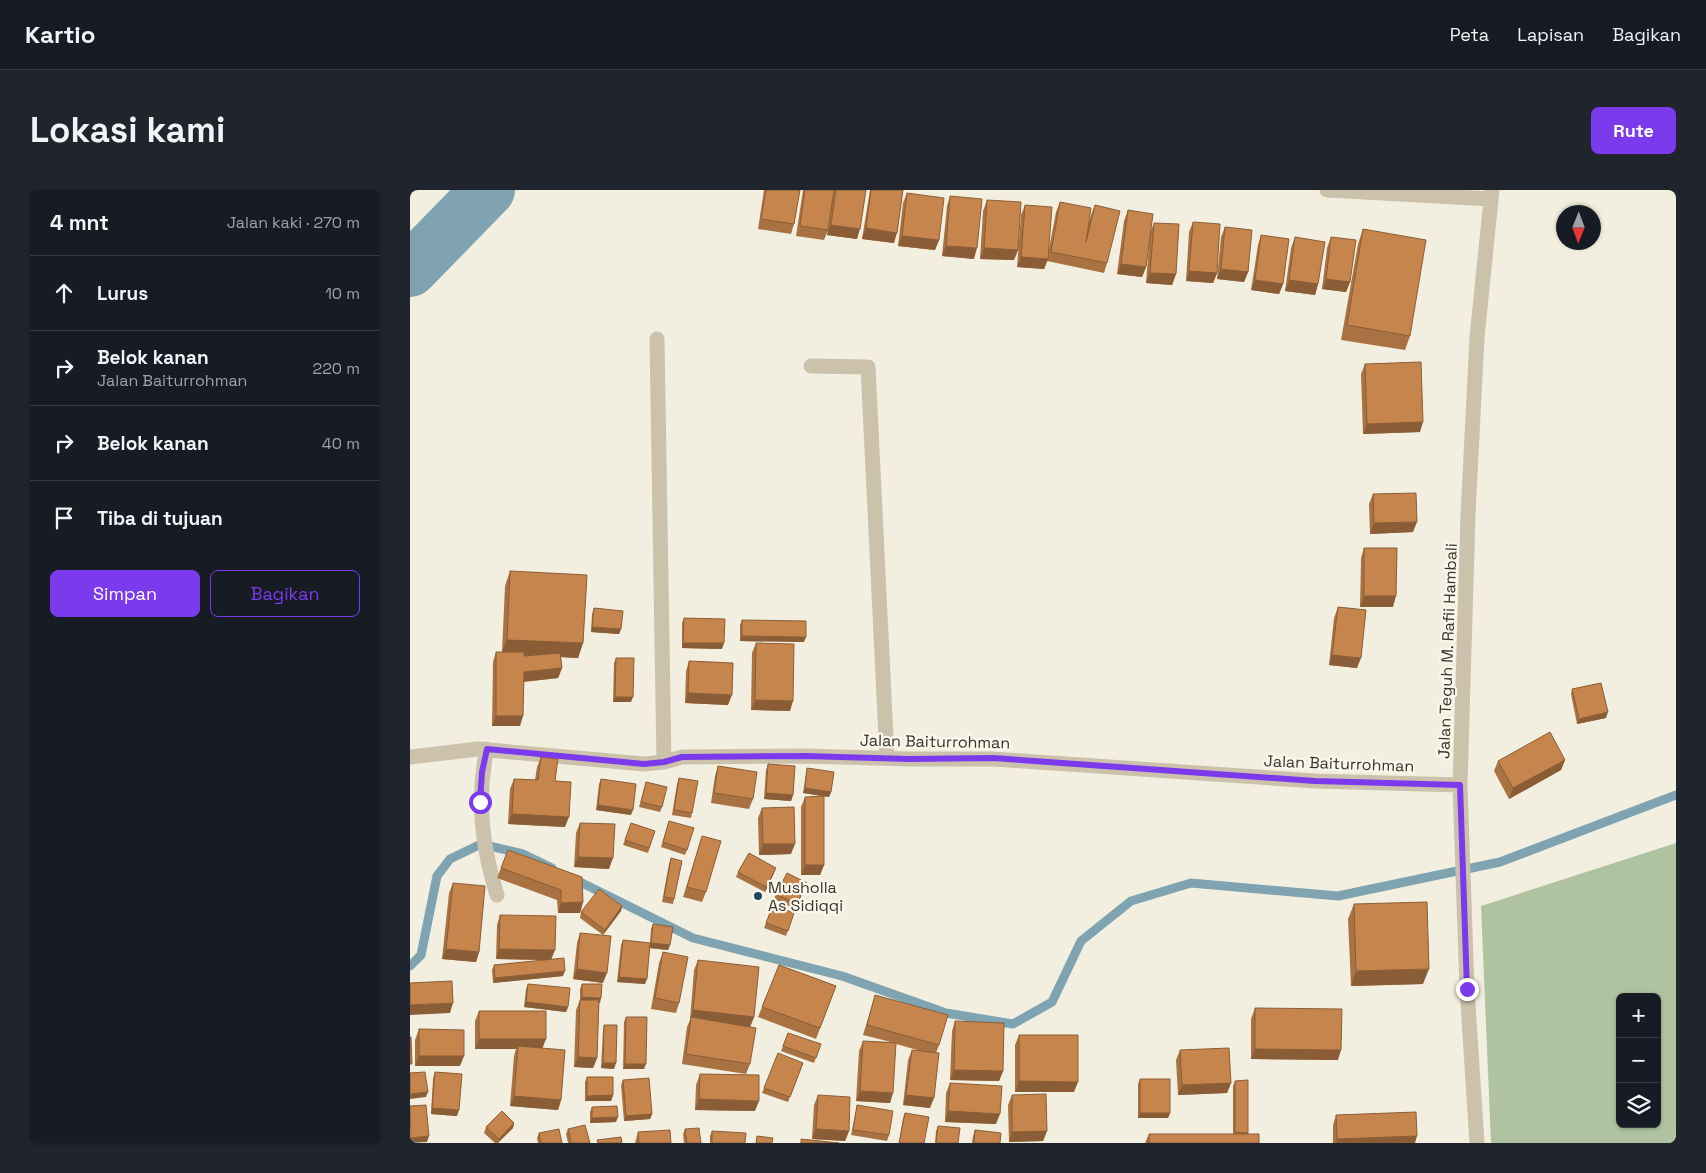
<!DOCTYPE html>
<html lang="id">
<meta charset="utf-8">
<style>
:root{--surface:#171b24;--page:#20242c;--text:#f1f3f6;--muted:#9ea1a6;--line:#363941;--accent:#7c3aed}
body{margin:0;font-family:"Space Grotesk",sans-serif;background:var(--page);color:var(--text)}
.controls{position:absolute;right:15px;bottom:15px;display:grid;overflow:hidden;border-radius:8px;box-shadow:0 1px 4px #0004}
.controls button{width:45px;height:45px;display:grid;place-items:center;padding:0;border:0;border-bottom:1px solid var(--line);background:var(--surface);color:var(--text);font:25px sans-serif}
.compass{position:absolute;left:1146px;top:15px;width:45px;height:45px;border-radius:50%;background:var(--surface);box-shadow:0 1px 4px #0004;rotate:181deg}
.stop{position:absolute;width:15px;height:15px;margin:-11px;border:4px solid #7c3aed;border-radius:50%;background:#fff}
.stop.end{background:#7c3aed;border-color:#fff;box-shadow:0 1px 5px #0008}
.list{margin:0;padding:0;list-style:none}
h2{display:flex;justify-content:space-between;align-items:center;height:65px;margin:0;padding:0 20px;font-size:21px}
h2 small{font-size:16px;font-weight:400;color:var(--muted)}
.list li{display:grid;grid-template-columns:32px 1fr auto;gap:15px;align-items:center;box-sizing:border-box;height:75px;padding:0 20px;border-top:1px solid var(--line)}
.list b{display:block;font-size:19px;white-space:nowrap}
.list p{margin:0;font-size:16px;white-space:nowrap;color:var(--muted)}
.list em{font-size:16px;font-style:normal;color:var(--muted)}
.actions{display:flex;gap:10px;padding:15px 20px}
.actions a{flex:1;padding:11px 0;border:1px solid var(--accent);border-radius:8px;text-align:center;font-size:18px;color:var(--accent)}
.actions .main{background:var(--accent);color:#fff}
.icon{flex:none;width:28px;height:28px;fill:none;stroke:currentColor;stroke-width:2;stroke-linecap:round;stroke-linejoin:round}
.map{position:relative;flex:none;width:1266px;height:953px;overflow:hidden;border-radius:8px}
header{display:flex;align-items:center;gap:30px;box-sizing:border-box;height:70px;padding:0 25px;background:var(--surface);border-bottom:1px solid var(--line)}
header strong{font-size:24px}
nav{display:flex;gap:28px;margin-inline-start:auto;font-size:18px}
.intro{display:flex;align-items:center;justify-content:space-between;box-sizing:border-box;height:120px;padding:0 30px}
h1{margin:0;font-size:35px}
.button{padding:12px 22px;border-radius:8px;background:var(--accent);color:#fff;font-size:18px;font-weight:700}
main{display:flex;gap:30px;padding:0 30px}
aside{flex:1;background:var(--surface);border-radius:8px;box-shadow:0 1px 4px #0004}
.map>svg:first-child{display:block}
</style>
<header>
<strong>Kartio</strong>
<nav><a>Peta</a><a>Lapisan</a><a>Bagikan</a></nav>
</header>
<div class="intro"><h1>Lokasi kami</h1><a class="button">Rute</a></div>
<main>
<aside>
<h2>4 mnt<small>Jalan kaki · 270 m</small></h2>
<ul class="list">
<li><svg class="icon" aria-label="ahead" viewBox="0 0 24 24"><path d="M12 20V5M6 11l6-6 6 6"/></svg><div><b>Lurus</b></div><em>10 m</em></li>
<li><svg class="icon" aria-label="right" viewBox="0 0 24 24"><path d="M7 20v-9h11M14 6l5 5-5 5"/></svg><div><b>Belok kanan</b><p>Jalan Baiturrohman</p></div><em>220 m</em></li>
<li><svg class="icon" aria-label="right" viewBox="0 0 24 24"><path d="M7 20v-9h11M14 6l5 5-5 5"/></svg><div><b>Belok kanan</b></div><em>40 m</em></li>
<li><svg class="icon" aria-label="arrive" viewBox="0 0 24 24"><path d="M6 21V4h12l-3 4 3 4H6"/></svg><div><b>Tiba di tujuan</b></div></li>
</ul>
<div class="actions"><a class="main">Simpan</a><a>Bagikan</a></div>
</aside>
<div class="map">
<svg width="1266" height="953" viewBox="0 0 1266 953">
<rect width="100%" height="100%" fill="#f3efe0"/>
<path fill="#afc3a0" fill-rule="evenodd" d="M1266,653V953H1081L1071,716ZM1210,807H1247V934H1210Z"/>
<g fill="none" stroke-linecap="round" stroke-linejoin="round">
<path stroke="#7fa3b1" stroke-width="9" d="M162,688L283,748L432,786L536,823L603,834L642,812L671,751L721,711L781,693L928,706L1090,672L1266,605
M0,776L11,765L27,686L40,669L71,654L113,664L142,678"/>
<path stroke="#7fa3b1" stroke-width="54" d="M0,80L78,0"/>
<path stroke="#ccc2ac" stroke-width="15" d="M917,0L1081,9
M247,149L254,572
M401,176L458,177L477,568
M77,559C66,608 72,657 87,705
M0,567L68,559L234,574L254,572L272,567L395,566L499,569H583L905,591L1050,595
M1067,953L1057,799L1050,595L1058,325L1067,147L1082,0"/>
</g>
<path fill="#a97242" d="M354,0H390L384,34L381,44L348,39Z
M393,0H424L418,40L414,50L386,46Z
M424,0H456L447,49L417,45Z
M460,0H493L484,53L452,49Z
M497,3L529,50L525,60L488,56L493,13Z
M540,6L564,69L532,66L537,16Z
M577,10L608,60L604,70L570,69L573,21Z
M650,12L678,36L681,25L685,15L697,73L694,83L637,71L634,79L607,77L611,25L615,15L638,64L646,22Z
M718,20L736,77L732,87L707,84L714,31Z
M783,32L807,83L803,93L776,91L779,42Z
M744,33L766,84L762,95L736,93L740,43Z
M815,37L838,82L834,92L807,89L811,47Z
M953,39L1000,146L995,160L931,150L948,54Z
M851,45L873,94L869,104L841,100L848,55Z
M885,47L908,94L905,105L875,101L881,58Z
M921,47L940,92L936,102L912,99L917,58Z
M955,174L1010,242L953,244L951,184Z
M963,304L1003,342L960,344L959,314Z
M954,358L983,417H950L951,368Z
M100,381L173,453L168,468L151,467L152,478L148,488L114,492L110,536H82L83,472L86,462H92L95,396Z
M928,417L947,478L919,475L924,428Z
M184,418L211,439L209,444L181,442L182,424Z
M274,428L312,459L272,458V433Z
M332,430L394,452L330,451V435Z
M346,453L380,521L341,520L342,463Z
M206,468L221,512H203L204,473Z
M279,471L318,515L275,513L276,481Z
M1162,499L1196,528L1167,534L1161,504Z
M131,567L145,591L155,637L98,634L100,599L104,589L125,590L127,577Z
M1155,570L1151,580L1099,609L1084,581L1088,571Z
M358,574L383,605L381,611L354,609L356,580Z
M308,576L343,609L339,619L301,613L305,586Z
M397,578L421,602L419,607L393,603L396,583Z
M269,588L282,623L281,628L262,625L267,594Z
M191,589L221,625L186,620L189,594Z
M236,592L252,617L250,622L229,617Z
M395,607L414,675L410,685H391V617Z
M352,618L381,664L349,665L348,628Z
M259,631L277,660L275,665L251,657Z
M170,633L199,679L164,677L166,643Z
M221,633L245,641L238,663L213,655Z
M292,646L296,702L292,712L273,707Z
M98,660L173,712L170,723H148L147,710L87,688Z
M261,668L264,709L263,714L252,712L259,674Z
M328,682L364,683L355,702L326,687Z
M43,693L69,762L66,772L32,769L39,703Z
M397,693L385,719L364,709L366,704Z
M944,714L1013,794L941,796L938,729Z
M363,715L384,723L376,746L354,738Z
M212,716L211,721L193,745L170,728L171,722Z
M90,725L142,769L153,786L83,793L82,780L84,775L135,770L86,769L87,735Z
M243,734L260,755L258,760L240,758L235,794L207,792L211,755L213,750L240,753L241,739Z
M170,743L193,793L163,789L167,753Z
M253,762L269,813L266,823L241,819L249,773Z
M288,770L344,827L340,837V874L336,884L272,874L277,837L280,830L284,780Z
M369,775L426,796L406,849L348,827Z
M118,794L158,817L156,822L114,817L116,799Z
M172,794L190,813H189L187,868L183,878L164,877L166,820L170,810V799Z
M465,805L529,855L526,863L520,918L493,915L498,870L502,860L511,861L486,854L480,913L446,911L449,861L453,851L481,852L453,845Z
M845,818L928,870L841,869V829Z
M69,821L136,849L132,858L151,910L148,920L100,916L104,866L106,859H65V831Z
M216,827L234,879H213L214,832Z
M545,831L593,881L589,891L540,890L542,841Z
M194,835L204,879L191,878L193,840Z
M9,839L50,876H5V850Z
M378,843L411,854L404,873L371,861Z
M609,845L664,902H605V855Z
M770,860L821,893L817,903L768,905L766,870Z
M368,863L393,873L378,912L352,903Z
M25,882L47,926L21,924L23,888Z
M290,884L345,921L285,920L286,895Z
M177,887L203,905L201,911H175V892Z
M730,889L760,923L758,928H728V894Z
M213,890L242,924L240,929L214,931L211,895Z
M825,891L838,943V944H823V896Z
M540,893L586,934L535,932L536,903Z
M408,905L439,941L435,951L402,949L404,915Z
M602,905L637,941L633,951L599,952L598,915Z
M447,915L479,945L477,951L441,945Z
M182,917L206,932L180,933V922Z
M495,923L514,953H489L493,928Z
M926,925L1005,953H923V935Z
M104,933L103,938L88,953H85L74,943L76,937Z
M528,936L548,953H525L526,941Z
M158,939L180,953H158L156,944Z
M275,939L291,953H274L273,944Z
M565,940L590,953H562L563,946Z
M302,941L335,953H300V946Z
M228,942L261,953H225Z
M129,943L152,953H128L127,948Z
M739,944V953H735Z"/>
<path fill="#8a5d36" d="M421,35L450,39L447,49L417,45Z
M456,38L487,43L484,53L452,49Z
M492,46L529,50L525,60L488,56Z
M536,56L567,58L564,69L532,66Z
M574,58L608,60L604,70L570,69Z
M611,67L638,69L634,79L607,77Z
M711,74L736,77L732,87L707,84Z
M811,79L838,82L834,92L807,89Z
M779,81L807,83L803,93L776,91Z
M740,83L766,84L762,95L736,93Z
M916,89L940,92L936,102L912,99Z
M845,90L873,94L869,104L841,100Z
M879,90L908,94L905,105L875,101Z
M1013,232L1010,242L953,244L957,234Z
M1007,332L1003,342L960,344L964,333Z
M954,406H986L983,417H950Z
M182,437L211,439L209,444L181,442Z
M332,446L396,447L394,452L330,451Z
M97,450L173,453L168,468L91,464Z
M273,453H314L312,459L272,458Z
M922,465L951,468L947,478L919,475Z
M152,478L148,488L110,492L114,482Z
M278,503L322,505L318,515L275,513Z
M205,507H223L221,512H203Z
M345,510L383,511L380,521L341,520Z
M1198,522L1196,528L1167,534L1169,529Z
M86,526H113L110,536H82Z
M1155,570L1151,580L1099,609L1103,598Z
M395,598L421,602L419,607L393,603Z
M356,603L383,605L381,611L354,609Z
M188,615L223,620L221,625L186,620Z
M102,624L159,627L155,637L98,634Z
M353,654H385L381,664L349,665Z
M168,667L203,668L199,679L164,677Z
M395,675H414L410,685H391Z
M366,678L364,683L355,702L356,697Z
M173,712L170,723H148L151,713Z
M212,716L211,721L193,745L195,740Z
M241,753L260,755L258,760L239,758Z
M36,759L69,762L66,772L32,769Z
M89,759L145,760L141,770L86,769Z
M167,779L197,783L193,793L163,789Z
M1019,779L1013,794L941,796L946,781Z
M155,781L153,786L83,793L85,788Z
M209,787L237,789L235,794L207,792Z
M172,807L191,808L190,813L170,812Z
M116,812L158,817L156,822L114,817Z
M43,813L40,823L0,825V815Z
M283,820L344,827L340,837L281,827L280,830Z
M69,849H136L132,859L108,856L106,859H65Z
M845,859L931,860L928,870L841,869Z
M9,866H54L50,876H5Z
M168,867L187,868L183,878L164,877Z
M193,873H206L204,879L191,878Z
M215,874H236L234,879H213Z
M544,880L593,881L589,891L540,890Z
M609,891L668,892L664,902H605Z
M821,893L817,903L768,905L772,895Z
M450,901L483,903L480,913L446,911Z
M18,902L16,907L0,909V904Z
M203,905L201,911H175L177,906Z
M496,905L524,908L520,918L493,915Z
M104,906L151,910L148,920L100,916Z
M289,909L349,911L345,921L285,920Z
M22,918L49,920L47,926L21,924Z
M538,921L590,924L586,934L535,932Z
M730,923H760L758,928H728Z
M242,924L240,929L214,931L216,926Z
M208,927L206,932L180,933L182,928Z
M104,933L103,938L87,953L89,949Z
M406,939L439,941L435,951L402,949Z
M637,941L633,951L599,952L602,942Z
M19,946L17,952L0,953L1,948Z
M1007,946L1005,953H926L927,949Z"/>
<path fill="#c5854d" stroke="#8a5d36" d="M356,0H390L384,34L351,29Z
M395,0H424L418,40L390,36Z
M426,0H456L450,39L421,35Z
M461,0H493L487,43L456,38Z
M497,3L534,8L529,50L492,46Z
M540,6L572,9L567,58L536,56Z
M577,10L611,12L608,60L574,58Z
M650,12L681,18L676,52L685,15L710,21L697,73L641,62Z
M615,15L642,17L638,69L611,67Z
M718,20L743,24L736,77L711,74Z
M783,32L810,34L807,83L779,81Z
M744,33L769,34L766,84L740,83Z
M815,37L842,40L838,82L811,79Z
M953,39L1016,50L1000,146L937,135Z
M851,45L879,49L873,94L845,90Z
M885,47L915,52L908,94L879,90Z
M921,47L946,50L940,92L916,89Z
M1011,172L1013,232L957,234L955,174Z
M1006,303L1007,332L964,333L963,304Z
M954,358H987L986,406H954Z
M100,381L177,385L173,453L97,450Z
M928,417L956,420L951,468L922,465Z
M184,418L213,421L211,439L182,437Z
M274,428L315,429L314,453H273Z
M332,430L396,431V447L332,446Z
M346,453L384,454L383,511L345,510Z
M86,462H114V466L150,463L152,478L114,482L113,526H86Z
M206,468H224L223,507H205Z
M279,471L323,473L322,505L278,503Z
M1191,493L1198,522L1169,529L1162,499Z
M1140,542L1155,570L1103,598L1088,571Z
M131,567L148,569L145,591L161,592L159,627L102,624L104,589L128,590Z
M358,574L385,576L383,605L356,603Z
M308,576L347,582L343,609L304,603Z
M397,578L424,582L421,602L395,598Z
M269,588L288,591L282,623L264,620Z
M191,589L226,594L223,620L188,615Z
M236,592L257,597L252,617L231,612Z
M414,606V675H395V607Z
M384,617L385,654H353L352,618Z
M259,631L284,638L277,660L253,652Z
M170,633L205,634L203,668L168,667Z
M221,633L245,641L239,658L215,650Z
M292,646L311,651L296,702L277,697Z
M98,660L172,687L173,712L151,713V700L91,678Z
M339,663L366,678L356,697L328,682Z
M261,668L272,671L264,709L254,707Z
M377,683L397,693L387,714L366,704Z
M43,693L75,696L69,762L36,759Z
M189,699L212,716L195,740L171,722Z
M1017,712L1019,779L946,781L944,714Z
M363,715L384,723L378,741L356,733Z
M90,725L146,726L145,760L89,759Z
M243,734L263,737L260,755L241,753Z
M170,743L201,746L197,783L167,779Z
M213,750L240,753L237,789L209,787Z
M253,762L278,767L269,813L245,808Z
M154,768L155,781L85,788L84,775Z
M288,770L349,777L344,827L283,820Z
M369,775L426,796L410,838L352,817Z
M42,791L43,813L0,815V793Z
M118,794L160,798L158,817L116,812Z
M172,794H192L191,808L172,807Z
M465,805L538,825L529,855L457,835Z
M170,810H189L187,868L168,867Z
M845,818L932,819L931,860L845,859Z
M69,821H136V849H69Z
M216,827H237L236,874H215Z
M281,827L346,838L340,874L276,864Z
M545,831L594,833L593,881L544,880Z
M194,835H207L206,873H193Z
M9,839L54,840V866H9Z
M378,843L411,854L406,868L373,856Z
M609,845H668V892L609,891Z
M0,847H1L2,874H0Z
M453,851L486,853L483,903L450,901Z
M108,856L155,860L151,910L104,906Z
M819,858L821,893L772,895L770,860Z
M502,860L529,863L524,908L496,905Z
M368,863L393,873L380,907L354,898Z
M15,882L18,902L0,904V883Z
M25,882L52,884L49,920L22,918Z
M290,884L349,885V911L289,909Z
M177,887H203V905L177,906Z
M239,888L242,924L216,926L213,890Z
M730,889H760V923H730Z
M838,890V943L825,942V891Z
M540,893L592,896L590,924L538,921Z
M636,904L637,941L602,942V905Z
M408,905L440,907L439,941L406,939Z
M16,915L19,946L1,948L0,916Z
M447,915L483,921L479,945L443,940Z
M207,916L208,927L182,928V917Z
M92,921L104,933L89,949L76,937Z
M1006,922L1007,946L927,949L926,925Z
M495,923L519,927L514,953H489Z
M175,935L180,953H161L158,939Z
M528,936L550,938L548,953H526Z
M289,938L291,953H277L275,939Z
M149,939L152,953H131L129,943Z
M260,940L261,953H229L228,942Z
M565,940L591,943L590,953H564Z
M302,941L336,943L335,953H302Z
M739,944H849V953H739Z
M347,946L363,948L362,953H346Z
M211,947L212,953H188L187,950Z
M391,949L429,953H391Z"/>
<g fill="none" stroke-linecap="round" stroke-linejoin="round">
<path stroke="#7c3aed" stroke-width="6" d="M70,612L72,582L77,559L234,574L254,572L272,567L395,566L499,569L583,568L905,591L1050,595L1057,799"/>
</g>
<circle fill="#204a5c" stroke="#faf7ed" stroke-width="2" cx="348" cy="706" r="5"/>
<g text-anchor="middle" stroke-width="4.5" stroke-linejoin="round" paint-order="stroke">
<g font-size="16" fill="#3a332b" stroke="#faf7ed">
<text transform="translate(1037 461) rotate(-88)" y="6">Jalan Teguh M. Rafii Hambali</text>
<text transform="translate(525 551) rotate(1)" y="6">Jalan Baiturrohman</text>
<text transform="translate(929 573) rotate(2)" y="6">Jalan Baiturrohman</text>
</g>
<g font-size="16" fill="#3a332b" stroke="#faf7ed" text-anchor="start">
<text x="358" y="703">Musholla<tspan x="358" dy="18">As Sidiqqi</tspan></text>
</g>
</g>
</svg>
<div class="controls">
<button>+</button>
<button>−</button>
<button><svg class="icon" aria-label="layers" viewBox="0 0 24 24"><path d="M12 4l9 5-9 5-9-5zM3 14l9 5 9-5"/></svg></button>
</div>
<svg class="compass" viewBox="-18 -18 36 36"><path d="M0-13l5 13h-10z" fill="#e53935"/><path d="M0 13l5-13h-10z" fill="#9ea1a6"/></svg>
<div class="stop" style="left:70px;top:612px"></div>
<div class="stop end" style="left:1057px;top:799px"></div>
</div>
</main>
